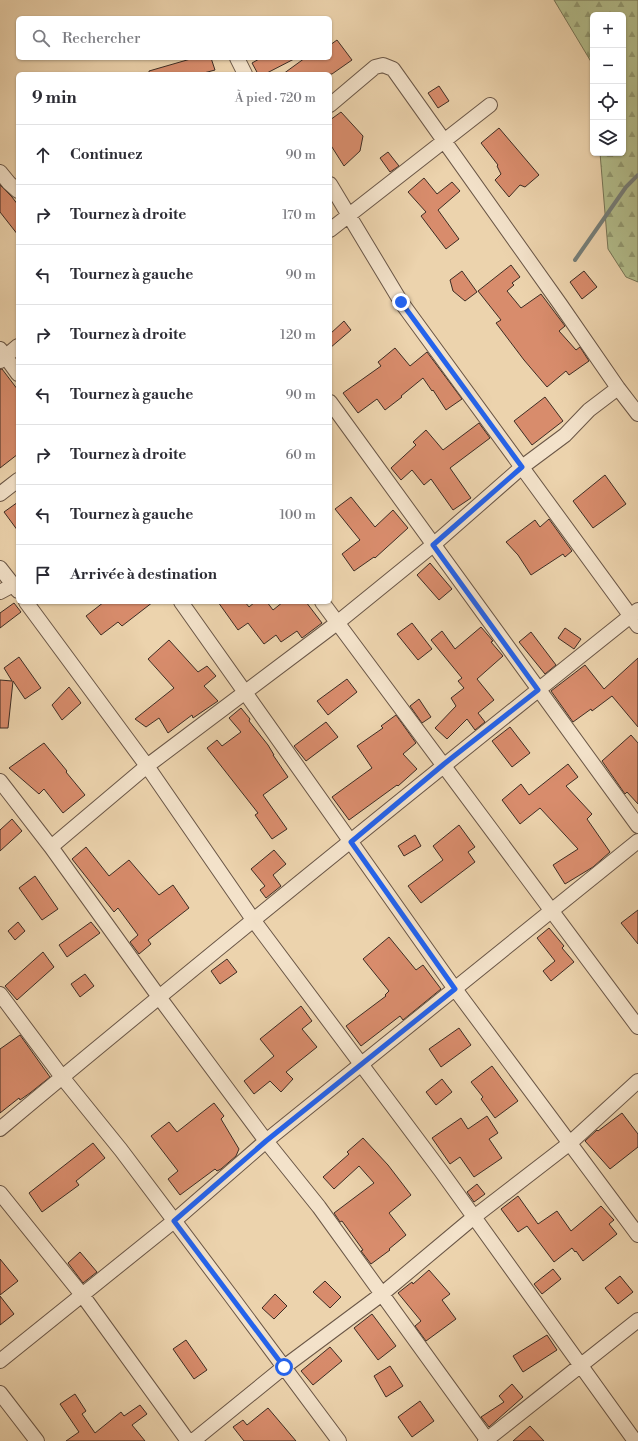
<!DOCTYPE html>
<html lang="fr">
<meta charset="utf-8">
<style>
:root{--surface:#fff;--page:#f7f7f7;--text:#2b2b33;--muted:#7c7c81;--line:#e1e1e2}
body{margin:0;font-family:"Libre Bodoni",serif;background:var(--page);color:var(--text)}
.controls{position:absolute;right:12px;top:12px;display:grid;overflow:hidden;border-radius:6px;box-shadow:0 1px 3px #0004}
.controls button{width:36px;height:36px;display:grid;place-items:center;padding:0;border:0;border-bottom:1px solid var(--line);background:var(--surface);color:var(--text);font:20px sans-serif}
.stop{position:absolute;width:12px;height:12px;margin:-9px;border:3px solid #2563eb;border-radius:50%;background:#fff}
.stop.end{background:#2563eb;border-color:#fff;box-shadow:0 1px 4px #0008}
.list{margin:0;padding:0;list-style:none}
h2{display:flex;justify-content:space-between;align-items:center;height:52px;margin:0;padding:0 16px;font-size:17px}
h2 small{font-size:13px;font-weight:400;color:var(--muted)}
.list li{display:grid;grid-template-columns:26px 1fr auto;gap:12px;align-items:center;box-sizing:border-box;height:60px;padding:0 16px;border-top:1px solid var(--line)}
.list b{display:block;font-size:15px;white-space:nowrap}
.list em{font-size:13px;font-style:normal;color:var(--muted)}
.icon{flex:none;width:22px;height:22px;fill:none;stroke:currentColor;stroke-width:2;stroke-linecap:round;stroke-linejoin:round}
.map{position:relative;flex:none;width:638px;height:1441px;overflow:hidden}
.search{position:absolute;background:var(--surface);box-shadow:0 1px 3px #0004;left:16px;top:16px;width:316px;height:44px;display:flex;align-items:center;gap:10px;box-sizing:border-box;padding:0 14px;border-radius:6px;color:var(--muted);font-size:15px}
.panel{position:absolute;background:var(--surface);box-shadow:0 1px 3px #0004;left:16px;top:72px;width:316px;height:532px;border-radius:6px}
.map>svg:first-child{display:block}
</style>
<div class="map">
<svg width="638" height="1441" viewBox="0 0 638 1441">
<defs>
<pattern id="forest-firs" width="22" height="20" patternUnits="userSpaceOnUse"><rect width="22" height="20" fill="#b3be8d"/><path d="M5 1l3.5 6h-7zM16 11l3.5 6h-7z" fill="#939b73"/></pattern>
</defs>
<rect width="100%" height="100%" fill="#ecd3ad"/>
<filter id="stains"><feTurbulence type="fractalNoise" baseFrequency=".005" numOctaves="4"/><feColorMatrix values="0 0 0 0 .2 0 0 0 0 .09 0 0 0 0 .02 0 0 0 .5 -.17"/></filter>
<radialGradient id="worn" r=".72"><stop offset=".6" stop-color="#630" stop-opacity="0"/><stop offset="1" stop-color="#630" stop-opacity=".3"/></radialGradient>
<path fill="url(#forest-firs)" stroke="#787658" d="M554,0H638V282L626,277L608,249L600,153H623V15H593V65Z"/>
<g fill="none" stroke-linecap="round" stroke-linejoin="round">
<path stroke="#767f7a" stroke-width="4" d="M575,260L626,187L638,175"/>
</g>
<path fill="#d88c6c" stroke="#3e2d24" d="M337,40L352,60L332,74H283L305,58H330V45Z
M194,58H211L215,70L200,74H149V71Z
M261,58H296L265,74H258L252,63Z
M439,86L449,101L438,108L428,93Z
M341,112L363,136L360,151L344,166L330,144V120Z
M499,128L539,175L525,187L520,185L509,197L495,180L501,174L497,166L498,165L481,143Z
M388,152L399,166L390,172L380,158Z
M424,178L437,194L452,182L460,191L438,210L459,239L446,249L421,216L426,212L408,192Z
M0,185L12,197L18,205V235L0,212Z
M511,265L520,277L512,283L514,285L507,291L521,308L541,294L565,326L559,331L576,350L580,347L589,361L569,375L566,371L547,387L524,360L496,323L501,320L478,291Z
M462,271L477,292L465,301L453,291L450,280Z
M584,271L597,287L582,299L570,282Z
M344,321L351,330L330,348V334Z
M395,348L410,366L427,352L462,399L446,410L433,390L432,391L423,378L401,396L402,397L385,410L377,399L358,413L343,393L381,366L378,362Z
M0,369H2L18,390V454L0,468Z
M545,397L563,421L532,445L514,421Z
M479,423L490,438L450,468L471,498L453,510L431,479L424,485L412,470L401,480L391,468L416,445L413,442L426,430L443,450Z
M605,475L626,504L593,528L573,501Z
M351,497L375,527L393,510L408,528L375,558L374,557L354,571L342,554L360,540L335,509Z
M18,502V531L4,512Z
M549,519L572,551L565,557L563,554L531,575L518,555L506,542L535,520L540,527Z
M430,563L452,589L439,600L417,575Z
M104,602H153L122,626L118,622L101,635L86,616Z
M218,602H245L249,607L255,602H267L273,610L283,602H306L322,623L302,638L297,631L281,642L276,635L264,644L248,623L238,630Z
M14,603L21,612L0,628V613Z
M412,623L432,649L418,660L397,634Z
M481,627L493,641L491,642L503,656L477,679L494,700L478,713L485,722L475,730L467,719L447,739L435,728L456,706L451,698L464,688L458,681L462,678L431,640L442,631L455,649Z
M565,628L581,639L574,649L558,638Z
M531,632L556,665L545,674L519,642Z
M169,640L198,672L207,666L216,676L204,686L218,701L193,718L192,715L168,733L159,718L146,727L135,719L174,688L148,659Z
M19,657L41,688L25,699L13,681L8,728H0V680L12,681L4,668Z
M638,658V727L612,696L592,711L591,709L573,722L551,691L585,665L604,689Z
M347,679L357,692L328,715L317,701Z
M69,687L81,703L62,720L52,705Z
M419,699L431,717L422,723L410,706Z
M241,708L250,719L249,721L268,745L274,755H273L288,777L263,795L287,829L272,839L255,815L258,813L207,748L217,740L222,746L241,732L229,718Z
M396,715L416,743L403,754L417,769L398,786L397,785L349,820L332,797L372,768L357,746L383,728L381,726Z
M326,722L338,737L306,761L294,746Z
M510,727L530,753L512,767L492,741Z
M631,735L638,743V804L627,792L625,794L602,761Z
M44,743L67,771L66,772L85,795L63,813L44,789L39,794L9,768Z
M568,764L578,777L566,786L592,814L587,819L610,852L593,867L565,884L553,865L578,849L540,808L520,824L502,800L521,784L529,795Z
M12,819L22,831L0,851V830Z
M459,825L475,847L468,852L475,862L421,903L408,886L443,860L433,846Z
M415,835L421,846L404,856L398,846Z
M86,847L109,876L129,860L159,895L173,885L189,908L148,940L151,944L139,954L130,942L138,935L118,908L114,912L72,859Z
M274,850L286,864L273,875L281,886L266,898L260,890L265,886L251,869Z
M35,876L58,909L42,920L19,888Z
M638,910V944L621,923Z
M18,922L25,931L15,940L8,931Z
M91,922L100,933L67,957L59,945Z
M549,928L564,946L562,948L574,962L551,981L543,971L555,961L537,938Z
M389,937L416,970L423,965L441,989L403,1020L400,1016L361,1046L346,1026L386,996L385,995L389,991L363,959Z
M43,952L54,967L17,1000L5,986Z
M227,959L237,972L220,984L211,971Z
M85,974L94,986L80,997L71,984Z
M301,1006L312,1021L302,1029L317,1047L286,1072L293,1079L281,1092L270,1081L254,1094L244,1081L274,1056L260,1039Z
M459,1028L471,1045L441,1067L429,1049Z
M20,1035L50,1077L30,1093L20,1100L19,1098L0,1113V1049Z
M492,1066L518,1101L495,1118L481,1099L483,1097L471,1082Z
M442,1079L452,1092L436,1105L426,1092Z
M214,1103L224,1116L221,1119L239,1149L236,1156L221,1169L217,1171L215,1169L180,1195L168,1179L178,1171L151,1136L169,1122L177,1132Z
M622,1113L638,1134V1147L610,1169L585,1141L597,1130L598,1131Z
M487,1116L498,1133L489,1139L502,1158L474,1177L460,1157L450,1164L432,1138L461,1118L468,1129Z
M363,1138L388,1165L411,1195L389,1213L406,1235L389,1249L390,1250L371,1264L361,1251L363,1250L342,1221L340,1222L334,1213L374,1183L359,1166L334,1189L323,1177L349,1154L347,1152Z
M93,1143L105,1158L76,1181L79,1185L42,1212L29,1193Z
M477,1184L485,1194L474,1202L467,1192Z
M518,1196L538,1224L557,1211L571,1231L601,1206L614,1220L609,1224L617,1234L583,1261L576,1251L575,1252L572,1248L554,1262L527,1226L518,1232L501,1209Z
M80,1252L97,1272L83,1283L68,1263Z
M0,1259L18,1281L0,1295Z
M553,1269L561,1279L542,1294L534,1284Z
M429,1270L450,1294L442,1300L456,1319L426,1341L415,1326L421,1321L398,1293L412,1282L413,1284Z
M620,1276L633,1292L618,1304L605,1288Z
M325,1281L341,1297L330,1308L313,1292Z
M275,1294L287,1306L274,1319L262,1308Z
M0,1296L14,1314L0,1325Z
M372,1314L396,1346L378,1360L354,1328Z
M547,1335L557,1350L523,1372L513,1356Z
M186,1340L207,1370L194,1379L173,1349Z
M330,1347L342,1361L313,1385L301,1371Z
M390,1366L403,1386L386,1397L374,1376Z
M512,1384L523,1397L489,1427L481,1417L504,1402L499,1396Z
M75,1394L86,1411L82,1414L95,1433L121,1412L124,1416L140,1405L147,1414L132,1425L145,1441H66L79,1432L60,1404Z
M420,1401L434,1421L412,1437L398,1417Z
M268,1408L296,1441H244L233,1427L243,1420L247,1425Z
M530,1426L544,1441H513Z"/>
<g fill="none" stroke-linecap="round" stroke-linejoin="round">
<defs>
<path id="minor" d="M237,58L245,74
M330,105L375,67L383,65L393,69L560,304L618,388L638,414
M0,172L9,183L18,191
M330,184L401,302L638,626
M330,230L490,105
M0,349L18,374
M0,361L18,346
M330,402L638,826
M0,494L18,480
M0,568L18,591
M0,592L13,585
M26,602L147,766L254,921L441,1171L635,1441
M181,602L455,989L638,1235
M322,602L638,1027
M0,781L51,847L159,997L266,1141L319,1207L488,1441
M51,847L147,766L337,623L433,545L522,467L565,435L589,410L618,388
M0,994L62,1077L121,1150L231,1296L339,1441
M0,1129C210,953 424,781 638,610
M0,1193L83,1296L188,1441
M0,1361L174,1221L266,1141L638,841
M0,1393L37,1441
M193,1441L284,1367L382,1294L474,1217L570,1143L638,1081
M485,1441L638,1320"/>
</defs>
<use href="#minor" stroke="#6a5646" stroke-width="16"/>
<use href="#minor" stroke="#f3e2ca" stroke-width="14"/>
</g>
<g fill="none" stroke-linecap="round" stroke-linejoin="round">
<path stroke="#2563eb" stroke-width="5" d="M284,1367L174,1221L266,1141L455,989L351,842L444,764L538,690L433,545L522,467L401,302"/>
</g>
<rect width="100%" height="100%" filter="url(#stains)"/>
<rect width="100%" height="100%" fill="url(#worn)"/>
</svg>
<div class="controls">
<button>+</button>
<button>−</button>
<button><svg class="icon" aria-label="locate" viewBox="0 0 24 24"><circle cx="12" cy="12" r="6"/><path d="M12 2v4M12 18v4M2 12h4M18 12h4"/></svg></button>
<button><svg class="icon" aria-label="layers" viewBox="0 0 24 24"><path d="M12 4l9 5-9 5-9-5zM3 14l9 5 9-5"/></svg></button>
</div>
<div class="stop" style="left:284px;top:1367px"></div>
<div class="stop end" style="left:401px;top:302px"></div>
<div class="search"><svg class="icon" aria-label="search" viewBox="0 0 24 24"><circle cx="10" cy="10" r="6"/><path d="M15 15l6 6"/></svg>Rechercher</div>
<section class="panel">
<h2>9 min<small>À pied · 720 m</small></h2>
<ul class="list">
<li><svg class="icon" aria-label="ahead" viewBox="0 0 24 24"><path d="M12 20V5M6 11l6-6 6 6"/></svg><div><b>Continuez</b></div><em>90 m</em></li>
<li><svg class="icon" aria-label="right" viewBox="0 0 24 24"><path d="M7 20v-9h11M14 6l5 5-5 5"/></svg><div><b>Tournez à droite</b></div><em>170 m</em></li>
<li><svg class="icon" aria-label="left" viewBox="0 0 24 24"><path d="M17 20v-9H6M10 6l-5 5 5 5"/></svg><div><b>Tournez à gauche</b></div><em>90 m</em></li>
<li><svg class="icon" aria-label="right" viewBox="0 0 24 24"><path d="M7 20v-9h11M14 6l5 5-5 5"/></svg><div><b>Tournez à droite</b></div><em>120 m</em></li>
<li><svg class="icon" aria-label="left" viewBox="0 0 24 24"><path d="M17 20v-9H6M10 6l-5 5 5 5"/></svg><div><b>Tournez à gauche</b></div><em>90 m</em></li>
<li><svg class="icon" aria-label="right" viewBox="0 0 24 24"><path d="M7 20v-9h11M14 6l5 5-5 5"/></svg><div><b>Tournez à droite</b></div><em>60 m</em></li>
<li><svg class="icon" aria-label="left" viewBox="0 0 24 24"><path d="M17 20v-9H6M10 6l-5 5 5 5"/></svg><div><b>Tournez à gauche</b></div><em>100 m</em></li>
<li><svg class="icon" aria-label="arrive" viewBox="0 0 24 24"><path d="M6 21V4h12l-3 4 3 4H6"/></svg><div><b>Arrivée à destination</b></div></li>
</ul>
</section>
</div>
